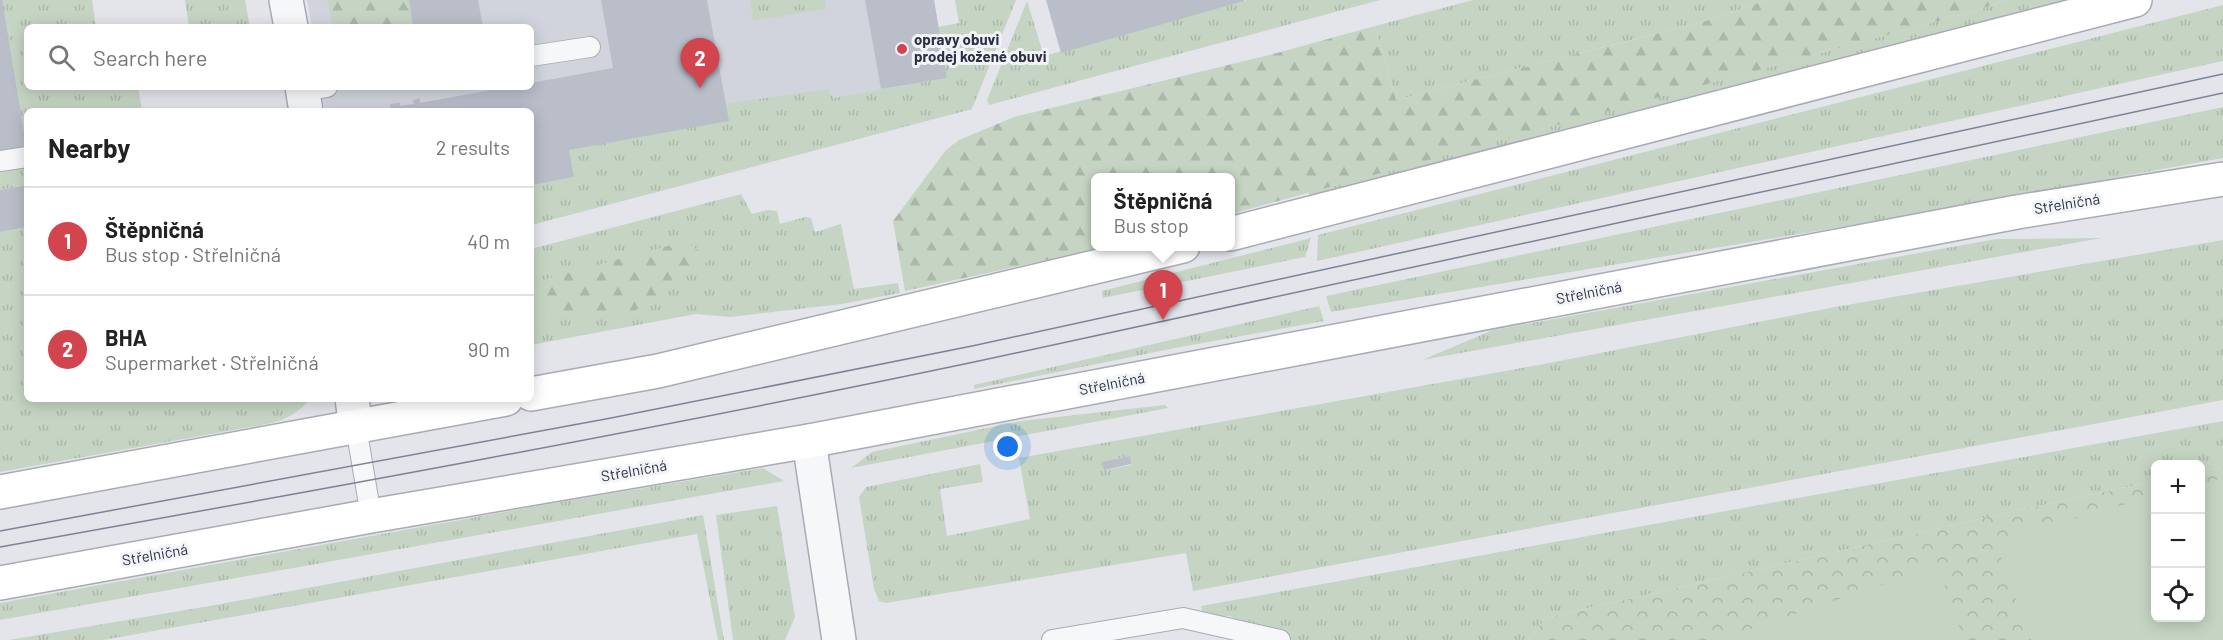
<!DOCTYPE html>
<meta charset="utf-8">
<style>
:root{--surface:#fff;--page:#f6f6f6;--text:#222;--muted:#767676;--line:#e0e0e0;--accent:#d3454e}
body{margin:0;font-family:Barlow,sans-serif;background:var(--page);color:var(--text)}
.controls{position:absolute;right:18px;bottom:18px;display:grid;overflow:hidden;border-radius:9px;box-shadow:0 3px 15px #0003}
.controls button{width:54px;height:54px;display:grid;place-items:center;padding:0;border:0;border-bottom:2px solid var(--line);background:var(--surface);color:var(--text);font:30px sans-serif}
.you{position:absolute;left:1008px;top:447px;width:21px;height:21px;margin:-15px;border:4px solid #fff;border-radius:50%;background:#1a73e8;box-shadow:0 0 0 9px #1a73e833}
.badge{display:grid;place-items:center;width:39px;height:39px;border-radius:50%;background:var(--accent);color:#fff;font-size:20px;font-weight:700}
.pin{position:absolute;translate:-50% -50px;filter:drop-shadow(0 2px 3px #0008)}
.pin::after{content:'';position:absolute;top:32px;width:21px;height:18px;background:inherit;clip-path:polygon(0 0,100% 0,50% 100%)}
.popup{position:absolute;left:1091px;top:173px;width:144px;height:78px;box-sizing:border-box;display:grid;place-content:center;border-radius:9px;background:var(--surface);filter:drop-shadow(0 2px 4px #0005);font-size:20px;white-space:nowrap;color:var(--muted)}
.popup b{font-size:22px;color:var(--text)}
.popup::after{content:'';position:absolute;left:50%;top:100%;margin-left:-12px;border:12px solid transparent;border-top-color:var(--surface)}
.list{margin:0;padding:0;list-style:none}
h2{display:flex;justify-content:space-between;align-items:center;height:78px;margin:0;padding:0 24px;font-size:26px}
h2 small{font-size:20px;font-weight:400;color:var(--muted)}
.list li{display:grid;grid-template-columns:39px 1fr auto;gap:18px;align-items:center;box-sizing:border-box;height:108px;padding:0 24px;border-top:2px solid var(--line)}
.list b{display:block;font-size:22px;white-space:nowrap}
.list p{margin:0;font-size:20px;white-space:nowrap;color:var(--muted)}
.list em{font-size:20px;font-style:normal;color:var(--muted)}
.icon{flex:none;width:33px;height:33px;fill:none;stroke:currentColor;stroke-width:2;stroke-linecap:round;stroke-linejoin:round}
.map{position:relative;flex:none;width:2223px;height:640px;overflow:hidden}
.search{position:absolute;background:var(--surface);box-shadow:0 3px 15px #0003;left:24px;top:24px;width:510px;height:66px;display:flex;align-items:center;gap:15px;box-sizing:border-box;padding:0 21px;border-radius:9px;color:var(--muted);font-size:22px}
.panel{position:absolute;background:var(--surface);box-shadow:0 3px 15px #0003;left:24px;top:108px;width:510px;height:294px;border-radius:9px}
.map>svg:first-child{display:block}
</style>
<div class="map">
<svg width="2223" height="640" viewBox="0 0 2223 640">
<defs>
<pattern id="grass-tufts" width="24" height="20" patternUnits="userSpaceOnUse" patternTransform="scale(1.5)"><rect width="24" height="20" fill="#c6d5c3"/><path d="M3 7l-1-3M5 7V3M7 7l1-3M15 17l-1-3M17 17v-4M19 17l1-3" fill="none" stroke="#aab7a9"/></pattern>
<pattern id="forest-firs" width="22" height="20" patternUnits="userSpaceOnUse" patternTransform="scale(1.5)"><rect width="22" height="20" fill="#c6d5c3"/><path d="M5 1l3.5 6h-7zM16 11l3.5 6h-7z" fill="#aab7a9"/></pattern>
<pattern id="park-crowns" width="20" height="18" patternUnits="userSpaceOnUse" patternTransform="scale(1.5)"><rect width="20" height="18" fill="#c6d5c3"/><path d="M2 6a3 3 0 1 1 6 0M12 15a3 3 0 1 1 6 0" fill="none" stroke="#aab7a9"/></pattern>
</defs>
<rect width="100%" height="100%" fill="#e3e5eb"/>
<path fill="#d1d4dd" d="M307,0H934L947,78L972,109L531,225V111H325L321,87H531V27H312Z"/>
<path fill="url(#grass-tufts)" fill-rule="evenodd" d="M2,0H92L96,27H27V87H138L142,111H27V185L0,190Z
M185,0H245L250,27H189Z
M750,0H825L826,9L753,21Z
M955,0H1016L972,109L531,225V185L574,177L569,150L725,104L828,89L834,98L947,78L938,27L959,23Z
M1247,0H1380L989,105L987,100L1027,1L1044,56Z
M1473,0H1767L1706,21L1396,100L1375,26Z
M2007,0H2075L1309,197V192L1975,11Z
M2223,5V61L1317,261L1318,235Z
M2223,107V158L1859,224L1331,312L1326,296Z
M741,194L752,214L767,210L777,211L780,224L805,217L811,218L815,232L841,224L854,289L898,283L900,293L842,304L730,317L696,314L531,345V249Z
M27,227V399H310C300,411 288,419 272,423L0,472V232Z
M1311,238L1305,257L1103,298L1102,291Z
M2102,238L1422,360L1493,330L1996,239Z
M2223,240V400L1193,591L1186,553L886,603L879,601L874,589L859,497L866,487L980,464L983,482L940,489L947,536L1030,519L1019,458L1544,364L1835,307ZM1129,456L1131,465L1104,470L1102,462Z
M1319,306L1324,321L1175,348L974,389V385Z
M1165,405L1168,408L851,468L872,452L1021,421Z
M2223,421V467L2201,472L2200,464H2156L2155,481L2028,508L1545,618L1530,640H1267L1230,616L1204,618L1201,606Z
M763,468L784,481L0,620V603L537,506Z
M777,506L795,617L785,640H733L716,515Z
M703,515L724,640H718L697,534L103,640H9L215,605Z"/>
<path fill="url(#forest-firs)" d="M327,0H409L413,27H333Z
M1767,0H2007L1975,11L1231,214L1230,178H1096V246L1106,247L905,291L893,221L946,150L959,140L1014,117L1277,53L1375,26L1396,100L1706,21Z
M686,241L710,260L632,313L548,318L531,294V283Z"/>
<path fill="url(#park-crowns)" d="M2223,467V640H1530L1545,618L2028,508L2155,481L2156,618H2200L2201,472Z"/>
<path fill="#c6d5c3" d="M2223,478V640H2031L1995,540L2155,496L2156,618H2200L2201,484Z
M1938,566L1964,640H1718Z"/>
<path fill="#babec9" d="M0,0H2L27,151L0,155Z
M409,0H478L483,27H413Z
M601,0H707L729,121L569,150L574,177L531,185V111H381L390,108V104L400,103V106L414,104L413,100L420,98V103L508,87H531V83L613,68Z
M865,0H934L947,78L881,89Z
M1046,0H1244V1L1061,53Z
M27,185V227L0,232V190Z
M1130,456L1131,464L1104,470L1101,462Z"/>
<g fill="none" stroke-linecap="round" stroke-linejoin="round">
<defs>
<path id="lane" d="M531,56L590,47
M303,91L327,87
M0,161L27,157
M356,427L371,516
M1052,640L1183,618L1280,640"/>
<path id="street" d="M286,0L291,27
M302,87L306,111
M352,399L356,427
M809,441L839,640"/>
<path id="secondary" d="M1230,234L2135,0
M531,394L658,371L1183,246
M0,492L506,399
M0,583L371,516L809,441L2017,212L2223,179"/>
</defs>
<use href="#lane" stroke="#a8abb6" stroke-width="22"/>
<use href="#street" stroke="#a8abb6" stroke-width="36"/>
<use href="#secondary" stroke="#a8abb6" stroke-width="36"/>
<use href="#lane" stroke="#f6f7f9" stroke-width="20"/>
<use href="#street" stroke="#f6f7f9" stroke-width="33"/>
<use href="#secondary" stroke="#fff" stroke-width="33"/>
<path stroke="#7b8395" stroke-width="1.5" d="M0,531L611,418L972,346L2223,74
M0,547C325,489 651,430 974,362C1391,273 1806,181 2223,93"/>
</g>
<circle fill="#d3454e" stroke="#f2f4f8" stroke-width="2" cx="902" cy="49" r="6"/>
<g text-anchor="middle" stroke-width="6" stroke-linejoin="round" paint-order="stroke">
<g font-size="15" font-weight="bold" fill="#2a3144" stroke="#f2f4f8" text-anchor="start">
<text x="914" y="45">opravy obuvi<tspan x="914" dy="17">prodej kožené obuvi</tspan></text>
</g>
<g font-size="15" fill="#2a3144" stroke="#f2f4f8">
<text transform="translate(2067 204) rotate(-9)" y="5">Střelničná</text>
<text transform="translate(1589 293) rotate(-11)" y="5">Střelničná</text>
<text transform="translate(1112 384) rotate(-11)" y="5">Střelničná</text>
<text transform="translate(634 471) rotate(-10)" y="5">Střelničná</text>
<text transform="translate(155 555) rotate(-10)" y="5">Střelničná</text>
</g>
</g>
</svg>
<div class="controls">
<button>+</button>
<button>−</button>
<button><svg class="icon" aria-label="locate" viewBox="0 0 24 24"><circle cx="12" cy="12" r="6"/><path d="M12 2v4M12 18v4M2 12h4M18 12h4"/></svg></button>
</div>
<div class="you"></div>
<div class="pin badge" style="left:1163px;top:320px">1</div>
<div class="popup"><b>Štěpničná</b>Bus stop</div>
<div class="pin badge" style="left:700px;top:88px">2</div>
<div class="search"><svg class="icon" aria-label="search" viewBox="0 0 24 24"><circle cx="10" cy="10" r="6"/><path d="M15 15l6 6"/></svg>Search here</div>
<section class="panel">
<h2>Nearby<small>2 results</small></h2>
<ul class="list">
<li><span class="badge">1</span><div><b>Štěpničná</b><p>Bus stop · Střelničná</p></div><em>40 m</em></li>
<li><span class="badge">2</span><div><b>BHA</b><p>Supermarket · Střelničná</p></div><em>90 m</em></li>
</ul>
</section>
</div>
